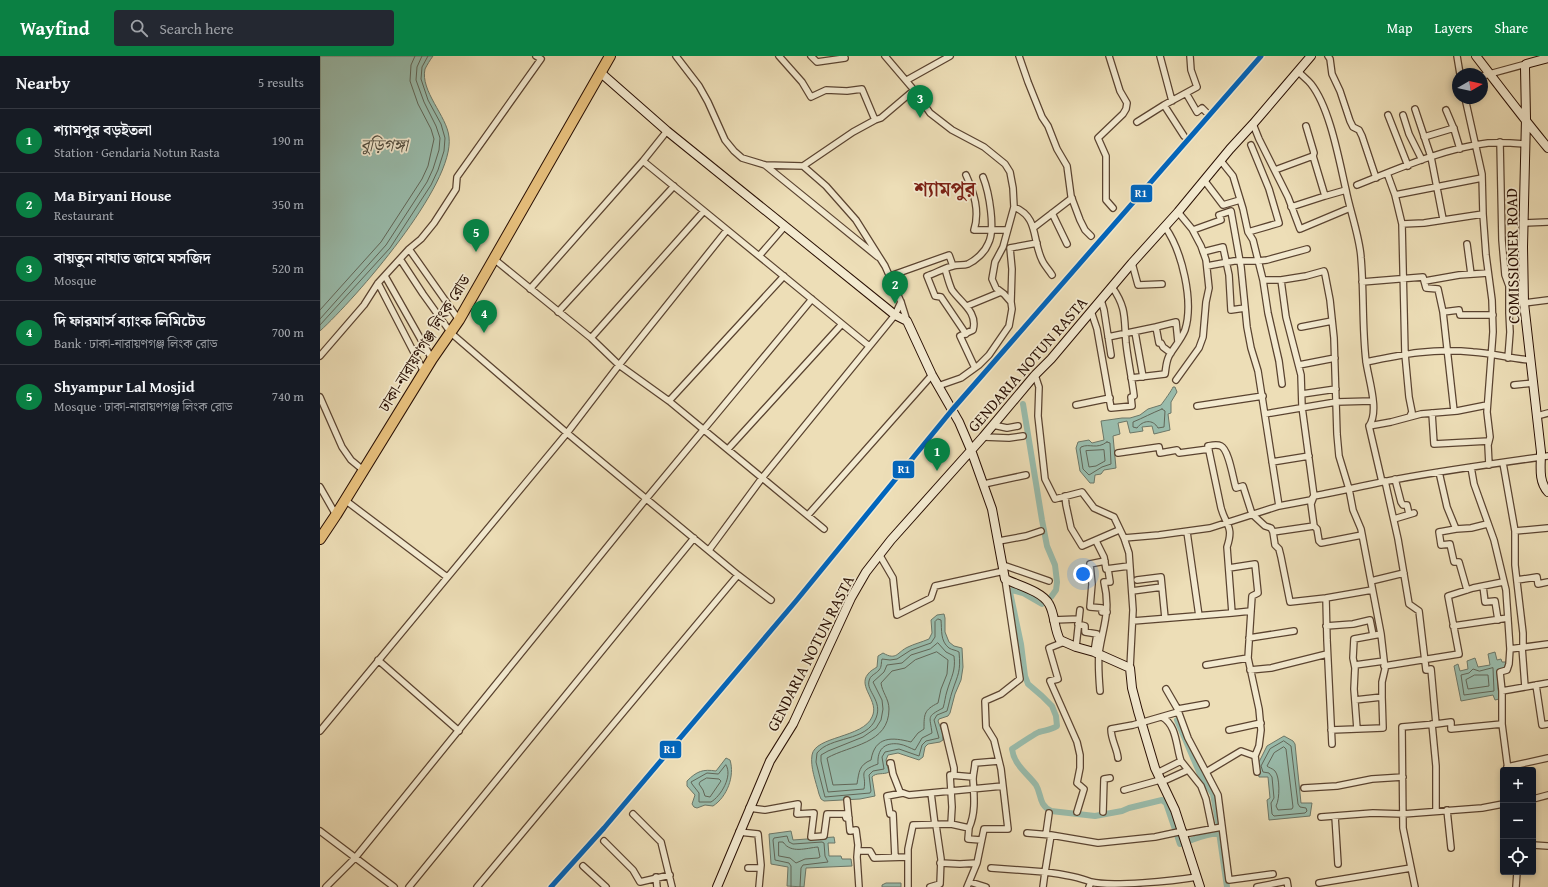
<!DOCTYPE html>
<meta charset="utf-8">
<style>
:root{--surface:#171b24;--page:#242831;--text:#f1f3f6;--muted:#9ea1a6;--line:#363941;--accent:#0b8043}
body{margin:0;font-family:"Gentium Book Plus","Noto Serif Bengali",serif;background:var(--page);color:var(--text)}
.controls{position:absolute;right:12px;bottom:12px;display:grid;overflow:hidden;border-radius:4px;box-shadow:0 2px 6px #0003}
.controls button{width:36px;height:36px;display:grid;place-items:center;padding:0;border:0;border-bottom:1px solid var(--line);background:var(--surface);color:var(--text);font:20px sans-serif}
.compass{position:absolute;left:1132px;top:12px;width:36px;height:36px;border-radius:50%;background:var(--surface);box-shadow:0 2px 6px #0003;rotate:81deg}
.you{position:absolute;left:763px;top:518px;width:14px;height:14px;margin:-10px;border:3px solid #fff;border-radius:50%;background:#1a73e8;box-shadow:0 0 0 6px #1a73e833}
.badge{display:grid;place-items:center;width:26px;height:26px;border-radius:50%;background:var(--accent);color:#fff;font-size:13px;font-weight:700}
.pin{position:absolute;translate:-50% -33px;filter:drop-shadow(0 1px 2px #0008)}
.pin::after{content:'';position:absolute;top:21px;width:14px;height:12px;background:inherit;clip-path:polygon(0 0,100% 0,50% 100%)}
.list{margin:0;padding:0;list-style:none}
h2{display:flex;justify-content:space-between;align-items:center;height:52px;margin:0;padding:0 16px;font-size:17px}
h2 small{font-size:13px;font-weight:400;color:var(--muted)}
.list li{display:grid;grid-template-columns:26px 1fr auto;gap:12px;align-items:center;box-sizing:border-box;height:64px;padding:0 16px;border-top:1px solid var(--line)}
.list b{display:block;font-size:15px;white-space:nowrap}
.list p{margin:0;font-size:13px;white-space:nowrap;color:var(--muted)}
.list em{font-size:13px;font-style:normal;color:var(--muted)}
.icon{flex:none;width:22px;height:22px;fill:none;stroke:currentColor;stroke-width:2;stroke-linecap:round;stroke-linejoin:round}
.map{position:relative;flex:none;width:1228px;height:831px;overflow:hidden}
header{display:flex;align-items:center;gap:24px;box-sizing:border-box;height:56px;padding:0 20px;background:var(--accent);color:#fff}
header strong{font-size:19px}
nav{display:flex;gap:22px;margin-inline-start:auto;font-size:14px}
.search{width:280px;height:36px;background:var(--page);display:flex;align-items:center;gap:10px;box-sizing:border-box;padding:0 14px;border-radius:4px;color:var(--muted);font-size:15px}
main{display:flex}
aside{flex:1;background:var(--surface)}
.map>svg:first-child{display:block}
</style>
<header>
<strong>Wayfind</strong>
<div class="search"><svg class="icon" aria-label="search" viewBox="0 0 24 24"><circle cx="10" cy="10" r="6"/><path d="M15 15l6 6"/></svg>Search here</div>
<nav><a>Map</a><a>Layers</a><a>Share</a></nav>
</header>
<main>
<aside>
<h2>Nearby<small>5 results</small></h2>
<ul class="list">
<li><span class="badge">1</span><div><b>শ্যামপুর বড়ইতলা</b><p>Station · Gendaria Notun Rasta</p></div><em>190 m</em></li>
<li><span class="badge">2</span><div><b>Ma Biryani House</b><p>Restaurant</p></div><em>350 m</em></li>
<li><span class="badge">3</span><div><b>বায়তুন নাযাত জামে মসজিদ</b><p>Mosque</p></div><em>520 m</em></li>
<li><span class="badge">4</span><div><b>দি ফারমার্স ব্যাংক লিমিটেড</b><p>Bank · ঢাকা-নারায়ণগঞ্জ লিংক রোড</p></div><em>700 m</em></li>
<li><span class="badge">5</span><div><b>Shyampur Lal Mosjid</b><p>Mosque · ঢাকা-নারায়ণগঞ্জ লিংক রোড</p></div><em>740 m</em></li>
</ul>
</aside>
<div class="map">
<svg width="1228" height="831" viewBox="0 0 1228 831">
<rect width="100%" height="100%" fill="#eddeb7"/>
<filter id="stains"><feTurbulence type="fractalNoise" baseFrequency=".005" numOctaves="4"/><feColorMatrix values="0 0 0 0 .2 0 0 0 0 .09 0 0 0 0 .02 0 0 0 .5 -.17"/></filter>
<radialGradient id="worn" r=".72"><stop offset=".6" stop-color="#630" stop-opacity="0"/><stop offset="1" stop-color="#630" stop-opacity=".3"/></radialGradient>
<path fill="#99bcac" stroke="#6c7768" d="M0,0H113C110,4 107,9 105,13C100,35 127,60 129,81C135,129 35,243 0,275Z
M853,331H855L857,336L851,346V357L848,358L850,374L834,378L832,370L822,371L823,375L810,377L807,365L798,367L800,378L793,380L796,412L784,414L781,418L775,419L774,427H770L760,415L756,392L758,386L769,384L772,387L784,384L781,365L802,362H810L820,359L828,353L841,349C844,345 852,334 853,331Z
M624,558L625,562V576L629,586L634,590L642,592L643,611L641,624L635,638L630,657L628,660L619,663L618,665L623,678V684L620,686L608,688L605,691L603,701L599,704L578,697L568,699L566,704L569,716C564,719 556,716 552,721L555,740L540,743L504,745L501,743L499,738C496,726 490,711 492,699C495,680 543,682 552,661C560,645 537,631 548,618C550,615 554,613 557,611L558,600L563,597C577,605 577,596 588,591C594,588 602,586 609,583L612,577L611,564L617,559Z
M1175,596L1177,604L1181,603L1182,606H1187L1184,613L1177,616L1179,643L1175,644L1173,639L1141,645L1134,610L1138,608L1140,615L1148,613L1147,605L1155,602L1158,611L1170,609L1168,598Z
M964,680L973,685L975,688L981,747H992L990,760L949,764L947,744L950,742L948,721H939L937,710L947,690Z
M406,702L410,704C415,720 407,741 393,750L385,749L377,752L374,751L372,748L375,739L367,730V725C377,715 383,713 396,715Z
M471,775L473,784L514,781L515,787H508L509,800H521L522,803H531L532,810L486,812L484,831L467,830L468,811L451,808L449,778Z
M566,827H581V831H562V829Z"/>
<g fill="none" stroke-linecap="round" stroke-linejoin="round">
<path stroke="#616658" stroke-width="1" d="M0,254L61,186L102,123L108,110L114,83L111,73L98,48L90,25L91,9L95,0
M0,263L66,189L107,126L113,113L119,94L120,82L116,70L104,46L96,24L97,11L102,0
M0,269L70,192L111,129L118,114L124,95L125,82L121,68L108,44L101,23L102,11L108,0
M842,353L845,355L844,371L838,372C833,363 823,364 817,372L813,371V366C823,362 832,357 842,353Z
M787,386L790,387L791,408L782,411L769,419L763,413L760,393L761,391C770,387 776,394 787,386Z
M784,394L785,405L776,410L769,411L766,395Z
M618,563L621,564C622,574 620,585 629,592C632,594 636,594 639,596C641,616 638,618 632,636C630,642 629,648 627,655L617,659L614,664L619,682L606,685L602,689L599,700L579,693L565,696L562,701L564,713L553,715L549,719L551,735L550,737L505,741L496,706L497,697C510,680 547,686 556,662C563,645 546,635 549,625C550,619 556,618 559,614C562,611 561,606 562,603L570,604L577,603L591,594L611,587L615,581V566Z
M618,587L626,596L634,600C636,615 631,621 627,635C625,641 625,646 623,652C606,661 610,660 612,677L602,682L595,694C590,692 585,689 579,688C564,686 557,694 558,708C536,716 547,718 544,733L508,736L501,705V699L508,695L543,681L556,672L561,664L563,653L562,644L553,626L564,616L567,609L582,607L591,599L610,593Z
M617,596L628,604L627,618L621,633L618,647C604,654 604,658 604,673L598,677L591,686C572,681 555,680 551,704C539,709 539,716 537,728L513,729L507,702C530,689 569,688 569,653C569,643 562,636 561,627L572,615L585,612L595,604Z
M1173,612L1174,635L1144,639L1141,619L1149,617L1153,613L1159,615Z
M1155,619H1168L1169,630L1148,633L1146,624Z
M964,685L971,690L978,748L980,751L986,752L987,755L985,757L954,760L952,758L951,747L954,742L952,721L949,717L943,716L941,710L950,693Z
M964,691L966,693L973,751L972,753L958,754L956,750C960,743 960,721 955,715C952,712 949,712 947,710L954,697Z
M406,709C413,720 401,740 391,746H379V737L372,728L371,726L387,717L398,718Z
M387,722L399,723L401,725L390,741L385,740L383,734L379,728L380,726Z
M459,786H463C471,798 486,792 498,791L500,801L498,802L485,803L476,807L470,802L459,800Z
M471,831V810L469,807L455,804L453,784L454,782L467,780L469,786L473,788L502,786L504,787L505,800L508,806L483,809L481,812L480,831"/>
<path stroke="#99bcac" stroke-width="6" d="M703,348L722,464L727,490L735,509L737,526L736,534L731,541L722,548L703,537L692,534L690,536L701,588L705,620L708,628L722,640L732,650L736,660L737,670C731,674 726,674 719,676C716,677 695,691 692,693C694,709 707,717 716,729C722,739 718,748 731,755L775,760L802,755L809,752L842,744L846,747L860,788C872,785 887,776 900,778
M857,664L880,718L893,738L898,766
M899,776L907,831"/>
<defs>
<path id="street" d="M356,0L379,30L388,46L405,84L414,95L422,102L445,109L483,110L506,130L536,164L565,210L581,246L587,265
M459,0L482,26L491,41L506,34L527,35L542,33L555,64L533,76L483,110
M491,0L497,6L525,2L524,0
M565,0L594,34L610,57L632,74L664,91L685,108L690,116L693,132L694,151L683,191L675,206L672,223L676,232L684,238L691,246L692,253L689,270L669,299L659,309L641,322L618,330
M699,0L708,26L722,61L728,70L737,93L747,110L751,140L760,164L765,174L771,180
M789,0L800,35L807,47L806,53L803,58L778,82L786,100V144L793,152
M840,0L852,45
M1008,0L1010,3L1012,18L1020,35L1030,65L1033,71L1039,74L1042,80L1056,122
M1137,0L1140,18
M978,15C982,20 987,23 991,28C1010,52 1019,104 1026,134C1030,155 1040,182 1041,202C1044,236 1042,271 1046,305C1048,322 1060,355 1049,370L1062,426
M1162,20L1206,8
M587,24L630,0
M866,37L877,56L882,52L886,56
M1145,42L1162,118L1163,158L1166,199L1172,244L1173,276L1167,356L1170,381L1168,389L1169,409
M844,49L864,80
M1095,53L1111,101L1123,163
M1126,54L1134,73L1140,93
M1068,59L1088,110
M1083,59L1089,78L1102,104
M555,64L561,62L594,34
M817,66L844,49L877,31L871,14L870,0
M933,68L939,83L968,141L980,173L1030,152
M1104,81L1134,72
M1180,86L1182,184L1185,219L1189,230V257L1190,276L1188,302
M993,100L1005,140L1026,134
M323,105L549,290
M901,105L913,120L923,153L928,176L933,184L943,224H961L966,261L981,319L982,351L994,440L991,448L994,470L953,476
M445,109L558,201
M955,114L993,100L994,97L986,70
M1067,117L1075,139L1082,168L1085,298L1089,341L1092,356L1090,360
M646,119C654,137 660,155 654,174H687
M884,124L903,149L920,144
M1037,129C1077,113 1125,92 1168,87C1181,86 1193,87 1205,88
M1075,139L1162,122
M694,151C719,161 712,184 722,204C724,209 729,214 732,219
M971,151L1005,140
M732,157L747,188
M1203,167L1228,166
M1082,168L1104,167L1163,158
M713,172L752,142
M873,174L901,164L899,159L911,155L921,211L927,271L931,292L938,315L959,450
M928,176L959,167L949,133L931,89
M1147,188L1151,218
M89,193L139,264
M883,196L903,191L909,219L911,254L925,252
M439,200L465,170
M80,203L103,238L131,277L247,377L418,519L451,544
M174,203L271,282L299,309L349,345L504,473
M812,207L818,229L842,228
M887,210L914,205H938L947,204L987,193
M625,213C627,219 629,228 632,234C641,247 658,256 653,274L640,280L655,312
M65,220L112,303
M570,220L629,199L633,210
M943,224L948,257L959,305L962,328
M961,224L986,220L1004,215L1005,218L1010,244L1014,282L1017,378L1019,400L1029,433L1033,454L1041,473L1061,578L1034,583L1033,602L1035,612L1034,633L1037,673L1011,674
M1105,225L1139,219L1168,217
M1042,226L1103,221L1106,232L1118,233L1123,256L1134,355
M58,227L104,316
M210,233L323,105L347,75
M781,244L784,254L791,299
M691,246L692,213L690,192L717,187
M1204,247L1228,244
M647,250L681,236
M771,255L777,273L791,352L812,350L811,341L814,340C812,323 808,305 806,287C804,263 807,252 792,231
M238,256L354,130
M1123,256L1139,254L1140,259H1173
M836,271L856,266L858,286
M981,271L1012,265
M815,276L823,321
M646,278L621,241L615,240L607,220C616,217 624,212 633,210C638,208 643,210 648,208C656,204 665,196 668,188C676,174 669,136 663,121
M788,281L836,271L839,287H841L843,291L851,297
M271,282L384,155
M0,300L44,249L58,227L89,193L101,183L114,167L136,133L137,121L221,3L216,0
M1046,306C1084,298 1114,292 1153,296C1173,297 1191,303 1211,304
M979,309L1015,302
M715,319L719,331L718,360L725,423L735,443L762,436L774,452L794,461L804,482
M811,322L845,318C846,312 846,306 849,300C854,291 861,284 865,274C874,245 862,195 845,171
M856,324L879,292L883,281L886,246L889,232L886,204L881,190L872,173L858,156
M1194,329L1214,327
M982,338L1016,333
M0,341L22,391L31,404L43,414
M349,345L464,220
M756,349L790,342
M877,350L943,340
M1112,357L1114,388L1169,385
M945,358L1016,346L1052,345
M1217,360L1228,357
M673,369L687,372L698,370
M1049,370L1071,366L1101,358L1137,355L1167,349
M663,381L689,382L703,380
M408,393L522,268
M798,397L839,391L840,397L857,394L859,397L889,393
M952,406L989,400
M1183,407L1195,475L1228,472
M1151,411L1154,428L1174,484L1186,534L1190,593L1228,588
M1119,416L1127,451L1136,473L1119,476L1121,489L1130,488L1134,506H1139L1147,534
M1075,423L1081,446L1083,449H1087L1089,458
M1065,425L1078,483L1089,548L1099,555L1106,614L1111,613L1116,668L1082,671L1083,772L1095,831
M664,428L706,419
M0,431L16,459
M745,440L746,449L751,472L762,490L799,474
M25,444L127,521
M488,459L612,319
M1074,463L1094,457
M994,470L997,473L999,485L1001,487L1042,479
M1136,473L1151,472L1167,468
M1195,475V509L1203,577V591
M867,476L879,560
M679,485L706,480L721,475
M776,485L784,501L786,513L809,510
M389,494L442,422L575,259L581,246
M559,498L573,522L577,559L611,542L615,530L684,515
M785,505L770,508L772,528L770,551L782,552V556H787
M683,509L729,525
M909,512L935,508L938,537L932,540L931,555
M817,524L841,521L845,562
M1197,524L1217,521L1218,528L1228,526
M1051,525L1084,517
M1163,530L1165,546L1175,545L1178,564
M812,535L842,531
M1006,542L1052,534
M912,557L931,555L928,602L939,653L941,674L939,690L935,700L937,716
M733,564L759,563
M813,565L912,557L907,491C914,470 906,470 901,452L888,390C893,389 897,388 901,390C909,394 913,423 916,432L923,430L932,458L945,470L951,472L953,476L955,489L959,493L961,501L970,546L1006,542L1007,584L1012,688
M758,568L765,570V576L777,578L774,596
M1006,570L1033,568L1050,564L1053,579
M1133,570L1188,562
M929,582L974,575
M744,586L729,592L738,623L730,625L757,686L760,699V712L757,727L764,733L757,756
M756,591L760,554
M1202,591L1205,631
M58,604L139,675
M886,609L928,602
M1035,609L1064,605
M1064,610L1139,598L1128,540L1153,532L1183,526
M810,612L813,554L809,497L804,482L839,479L890,472L959,450L991,444L994,440C1022,435 1050,428 1078,423C1127,414 1178,407 1228,400
M930,614L951,612L1007,598
M1216,629L1222,669L1228,668
M846,633L857,652L868,682L886,716L921,695L935,700
M780,635C779,623 778,609 779,597C783,569 791,556 784,526H790L788,513
M1182,635L1228,627
M1035,644L1062,641V626L1065,613L1061,578
M858,653L886,648
M842,661C857,669 856,691 861,705
M1112,668L1116,710V755
M1116,668L1131,666V673L1182,668
M624,670L634,712V719
M1037,673L1063,672L1062,641
M909,674L941,667
M0,675L247,377L299,309L407,174
M798,702C797,692 791,684 791,673L813,669L858,656
M570,707H571L573,718L580,736L589,739L683,730
M1187,711L1228,702
M1188,714L1182,668V635L1180,616L1187,614L1189,608L1190,593
M886,716L898,739L909,824L953,818
M837,717L861,705L881,730L886,743L892,772
M846,724L868,714
M984,732L1017,730L1052,723L1083,721
M804,734L840,724
M611,737L615,769
M1213,743L1228,739
M527,744L530,775L536,774L538,789L537,801L539,831
M429,752L445,754L478,748L477,758L494,757L491,781L504,780L507,758H525L526,762H529
M1127,754L1131,792
M783,756L784,723L790,722
M313,758L341,786L352,831
M1015,760L1018,808
M1001,761L1053,757L1083,758L1162,752L1183,748
M631,768L632,751L630,719L653,721
M649,772C656,756 654,740 653,723C653,718 655,712 655,707L679,705
M0,775L74,831
M419,776L438,778L441,809L439,831
M707,777L731,779L778,787L835,781L863,775
M726,778L729,757
M864,778L902,771
M731,779L725,816C741,818 756,820 771,826L769,831
M284,785L313,814L320,826L350,819
M1213,789L1228,790
M538,795H550L554,802L588,801
M575,801L573,758H570L567,740L583,737
M620,807L640,808L657,807L647,831
M657,807L664,773H688L681,713L674,684L666,671L665,645L681,638L700,623L685,523
M263,810L286,831
M428,812H440
M671,812L725,816L723,831
M336,821L337,831
M650,826L666,831
M771,826C791,831 853,825 877,821
M999,827L1091,812
M6,831L35,802L326,443L492,243
M89,831L374,482
M157,831L418,519
M588,831V793L593,769L631,768L649,772L648,783L661,784
M610,831L620,828L621,803L616,769
M937,831L967,825L968,831
M1196,831L1197,816"/>
<path id="secondary" d="M1156,0C1180,31 1203,62 1228,92
M1228,2L1206,8L1205,12L1206,62L1203,191L1204,247L1221,396C1221,410 1218,425 1228,436
M281,17L347,75L575,259L587,265L612,319L639,366L651,394L672,453L685,523C697,529 722,535 729,548C735,558 734,573 740,584L756,591L774,596L810,612L812,632L818,655L835,712L855,754L880,831
M397,831L450,705L473,668L531,542L546,516L571,484L663,381L715,319L731,303L812,207L858,156L910,93L933,68L991,0"/>
<path id="highway" d="M0,483L16,459L112,303L139,264L290,0"/>
</defs>
<use href="#street" stroke="#5a4330" stroke-width="8"/>
<use href="#secondary" stroke="#290f03" stroke-width="10"/>
<use href="#highway" stroke="#290f03" stroke-width="12"/>
<use href="#street" stroke="#f3ead0" stroke-width="5.5"/>
<use href="#secondary" stroke="#f3ead0" stroke-width="8"/>
<use href="#highway" stroke="#e6bf7c" stroke-width="10"/>
<defs>
<path id="rail-1" d="M231,831L284,772L476,545L632,354L941,0"/>
</defs>
<use href="#rail-1" stroke="#f3ead0" stroke-width="8"/>
<use href="#rail-1" stroke="#0065bd" stroke-width="5"/>
</g>
<g text-anchor="middle" stroke-width="3.5" stroke-linejoin="round" paint-order="stroke">
<g font-size="16" fill="#290f03" stroke="#f3ead0">
<text transform="translate(1192 200) rotate(-91)" y="6">COMISSIONER ROAD</text>
<text transform="translate(104 287) rotate(-58)" y="6">ঢাকা-নারায়ণগঞ্জ লিংক রোড</text>
<text transform="translate(707 308) rotate(-49)" y="6">GENDARIA NOTUN RASTA</text>
<text transform="translate(490 597) rotate(-63)" y="6">GENDARIA NOTUN RASTA</text>
</g>
<g font-size="17" font-style="italic" fill="#504c3e" stroke="#f3ead0">
<text x="64" y="95">বুড়িগঙ্গা</text>
</g>
<g font-size="20" font-weight="bold" fill="#7a1f14" stroke="#f3ead0">
<text x="625" y="140">শ্যামপুর</text>
</g>
</g>
<g stroke="#f3ead0" stroke-width="1.5">
<rect x="810" y="128" width="23" height="19" rx="4" fill="#0065bd"/>
<rect x="572" y="404" width="23" height="19" rx="4" fill="#0065bd"/>
<rect x="339" y="684" width="23" height="19" rx="4" fill="#0065bd"/>
</g>
<g font-size="11" text-anchor="middle" font-weight="bold" fill="#fff">
<text x="821" y="141">R1</text>
<text x="584" y="417">R1</text>
<text x="350" y="697">R1</text>
</g>
<rect width="100%" height="100%" filter="url(#stains)"/>
<rect width="100%" height="100%" fill="url(#worn)"/>
</svg>
<div class="controls">
<button>+</button>
<button>−</button>
<button><svg class="icon" aria-label="locate" viewBox="0 0 24 24"><circle cx="12" cy="12" r="6"/><path d="M12 2v4M12 18v4M2 12h4M18 12h4"/></svg></button>
</div>
<svg class="compass" viewBox="-18 -18 36 36"><path d="M0-13l5 13h-10z" fill="#e53935"/><path d="M0 13l5-13h-10z" fill="#9ea1a6"/></svg>
<div class="you"></div>
<div class="pin badge" style="left:617px;top:415px">1</div>
<div class="pin badge" style="left:575px;top:248px">2</div>
<div class="pin badge" style="left:600px;top:62px">3</div>
<div class="pin badge" style="left:164px;top:277px">4</div>
<div class="pin badge" style="left:156px;top:196px">5</div>
</div>
</main>
